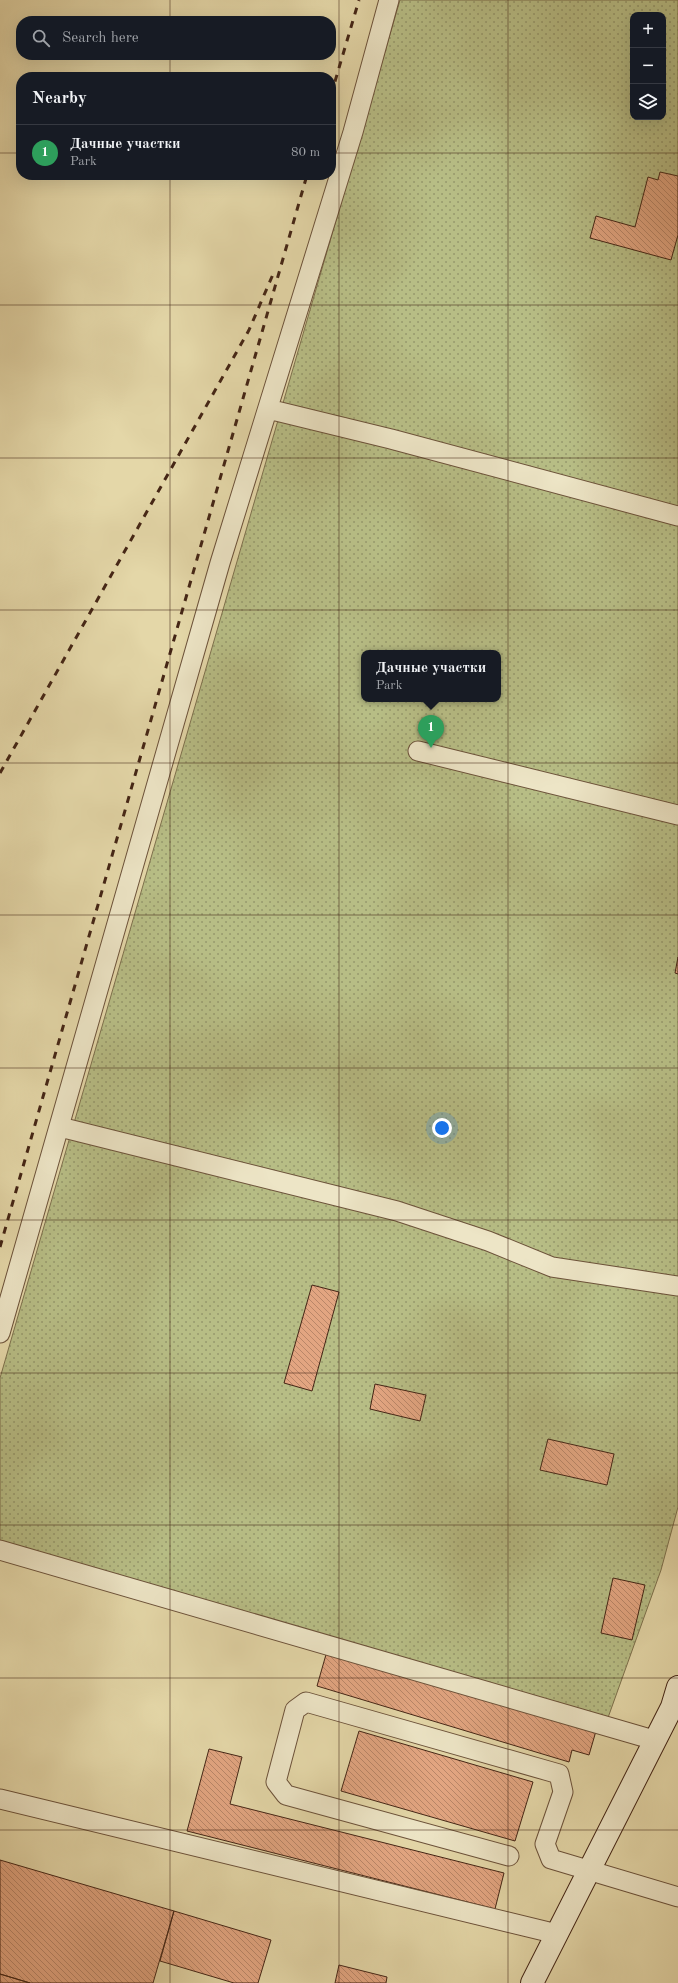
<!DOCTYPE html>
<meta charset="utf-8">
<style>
:root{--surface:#171b24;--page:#242831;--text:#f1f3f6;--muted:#9ea1a6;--line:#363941;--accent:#b45309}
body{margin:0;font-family:"Old Standard TT",serif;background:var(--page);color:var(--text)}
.controls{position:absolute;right:12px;top:12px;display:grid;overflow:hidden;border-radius:8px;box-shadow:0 4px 16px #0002}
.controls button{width:36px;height:36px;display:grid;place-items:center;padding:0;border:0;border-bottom:1px solid var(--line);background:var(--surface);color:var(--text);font:20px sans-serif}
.you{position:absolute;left:442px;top:1128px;width:14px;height:14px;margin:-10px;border:3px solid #fff;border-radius:50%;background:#1a73e8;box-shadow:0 0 0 6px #1a73e833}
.badge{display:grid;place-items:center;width:26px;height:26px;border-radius:50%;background:var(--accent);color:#fff;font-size:13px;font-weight:700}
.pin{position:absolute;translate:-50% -33px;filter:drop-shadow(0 1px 2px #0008)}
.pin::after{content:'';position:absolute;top:21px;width:14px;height:12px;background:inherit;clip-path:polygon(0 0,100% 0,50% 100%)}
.popup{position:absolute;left:361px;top:650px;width:140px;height:52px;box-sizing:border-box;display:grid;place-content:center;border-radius:8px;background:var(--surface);filter:drop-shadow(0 1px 3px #0005);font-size:13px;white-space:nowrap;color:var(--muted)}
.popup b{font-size:15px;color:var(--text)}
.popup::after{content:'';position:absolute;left:50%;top:100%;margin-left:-8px;border:8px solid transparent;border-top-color:var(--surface)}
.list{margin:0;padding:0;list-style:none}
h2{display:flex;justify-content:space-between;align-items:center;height:52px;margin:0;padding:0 16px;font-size:17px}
h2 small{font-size:13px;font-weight:400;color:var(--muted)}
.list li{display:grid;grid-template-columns:26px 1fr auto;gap:12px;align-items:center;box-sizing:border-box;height:56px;padding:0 16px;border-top:1px solid var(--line)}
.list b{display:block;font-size:15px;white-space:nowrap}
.list p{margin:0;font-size:13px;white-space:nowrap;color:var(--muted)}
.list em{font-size:13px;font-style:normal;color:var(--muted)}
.icon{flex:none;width:22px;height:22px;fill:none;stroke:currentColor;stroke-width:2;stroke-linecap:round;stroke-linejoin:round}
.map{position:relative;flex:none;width:678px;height:1983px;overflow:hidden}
.search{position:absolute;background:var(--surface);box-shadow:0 4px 16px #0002;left:16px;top:16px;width:320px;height:44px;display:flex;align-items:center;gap:10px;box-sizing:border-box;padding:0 14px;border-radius:16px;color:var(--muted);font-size:15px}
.panel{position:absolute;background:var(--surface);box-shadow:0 4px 16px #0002;left:16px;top:72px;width:320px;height:108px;border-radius:16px}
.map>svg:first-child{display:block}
</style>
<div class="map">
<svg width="678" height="1983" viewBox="0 0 678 1983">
<defs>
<pattern id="park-dots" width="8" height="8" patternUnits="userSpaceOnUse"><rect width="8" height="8" fill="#b7bd85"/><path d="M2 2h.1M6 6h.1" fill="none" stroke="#96996c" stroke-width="1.8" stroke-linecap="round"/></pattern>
<pattern id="building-back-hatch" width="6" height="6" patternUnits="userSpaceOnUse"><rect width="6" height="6" fill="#e2a581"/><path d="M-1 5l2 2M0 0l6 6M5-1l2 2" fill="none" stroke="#b98668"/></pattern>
</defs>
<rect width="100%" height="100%" fill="#e4d7a8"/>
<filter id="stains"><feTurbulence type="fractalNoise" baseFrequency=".005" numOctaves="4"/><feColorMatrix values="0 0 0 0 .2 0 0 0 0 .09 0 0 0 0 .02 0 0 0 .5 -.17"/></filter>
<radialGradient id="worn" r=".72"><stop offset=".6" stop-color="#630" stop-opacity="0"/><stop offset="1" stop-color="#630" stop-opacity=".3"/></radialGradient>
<path fill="url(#park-dots)" stroke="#7e714d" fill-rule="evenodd" d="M400,0H678V1507L661,1570L605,1726L0,1542V1378ZM633,15H663V117H633ZM364,653H498V699H364Z"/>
<path fill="url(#building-back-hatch)" stroke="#442515" d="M660,172L678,176V235L671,260L590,238L596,216L635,227L648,177L658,180Z
M678,957V974L675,973Z
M312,1285L339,1292L312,1391L284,1383Z
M375,1384L426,1395L420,1421L370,1409Z
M548,1439L614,1454L607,1485L540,1470Z
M613,1578L645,1585L632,1640L601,1633Z
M327,1651L596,1731L589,1755L572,1750L569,1762L317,1686Z
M359,1731L533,1782L515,1841L341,1791Z
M209,1749L242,1757L230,1804L504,1873L495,1909L187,1831Z
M0,1860L174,1911L153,1983H30L0,1974Z
M174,1911L271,1940L258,1983H234L160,1961Z
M339,1965L387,1977L386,1983H335Z
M0,1974L30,1983H0Z"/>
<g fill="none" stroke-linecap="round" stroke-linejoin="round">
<defs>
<path id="lane" d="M268,409L391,439L678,516
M418,751L678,815
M60,1127L397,1211L488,1241L552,1267L678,1286
M0,1333L220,563L353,132L389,0
M0,1550L654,1740
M0,1799L557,1934
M509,1856L286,1795L276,1782L295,1710L306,1702L559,1774L563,1792L545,1844L551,1859L678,1897"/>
<path id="secondary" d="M532,1983L672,1707L678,1687"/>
</defs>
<use href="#lane" stroke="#6c523a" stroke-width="21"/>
<use href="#secondary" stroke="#442515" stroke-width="24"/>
<use href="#lane" stroke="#ede5c6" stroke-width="19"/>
<use href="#secondary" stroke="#ede5c6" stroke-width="22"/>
<path stroke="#442515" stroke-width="3" stroke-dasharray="7 7" stroke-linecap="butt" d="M331,95L359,0
M0,773L249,330L274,272
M0,1247L307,175"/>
</g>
<path fill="none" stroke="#442515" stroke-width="1" stroke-opacity="0.55" d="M170,0V21M339,0V1983M508,0V1983M170,55V77M0,153H21M331,153H678M170,175V1983M0,305H678M0,458H678M0,610H678M0,763H678M0,915H678M0,1068H678M0,1220H678M0,1373H678M0,1525H678M0,1678H678M0,1830H678"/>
<rect width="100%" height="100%" filter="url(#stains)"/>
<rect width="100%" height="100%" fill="url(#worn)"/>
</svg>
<div class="controls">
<button>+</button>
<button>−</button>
<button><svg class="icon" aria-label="layers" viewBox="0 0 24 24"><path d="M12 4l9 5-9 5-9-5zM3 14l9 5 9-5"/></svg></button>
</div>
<div class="you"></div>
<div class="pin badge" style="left:431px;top:748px;background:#2e9e5b">1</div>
<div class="popup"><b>Дачные участки</b>Park</div>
<div class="search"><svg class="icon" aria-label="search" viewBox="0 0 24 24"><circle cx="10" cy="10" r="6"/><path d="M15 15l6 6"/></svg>Search here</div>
<section class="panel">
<h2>Nearby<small></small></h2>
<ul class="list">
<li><span class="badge" style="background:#2e9e5b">1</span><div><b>Дачные участки</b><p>Park</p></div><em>80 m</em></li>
</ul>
</section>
</div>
